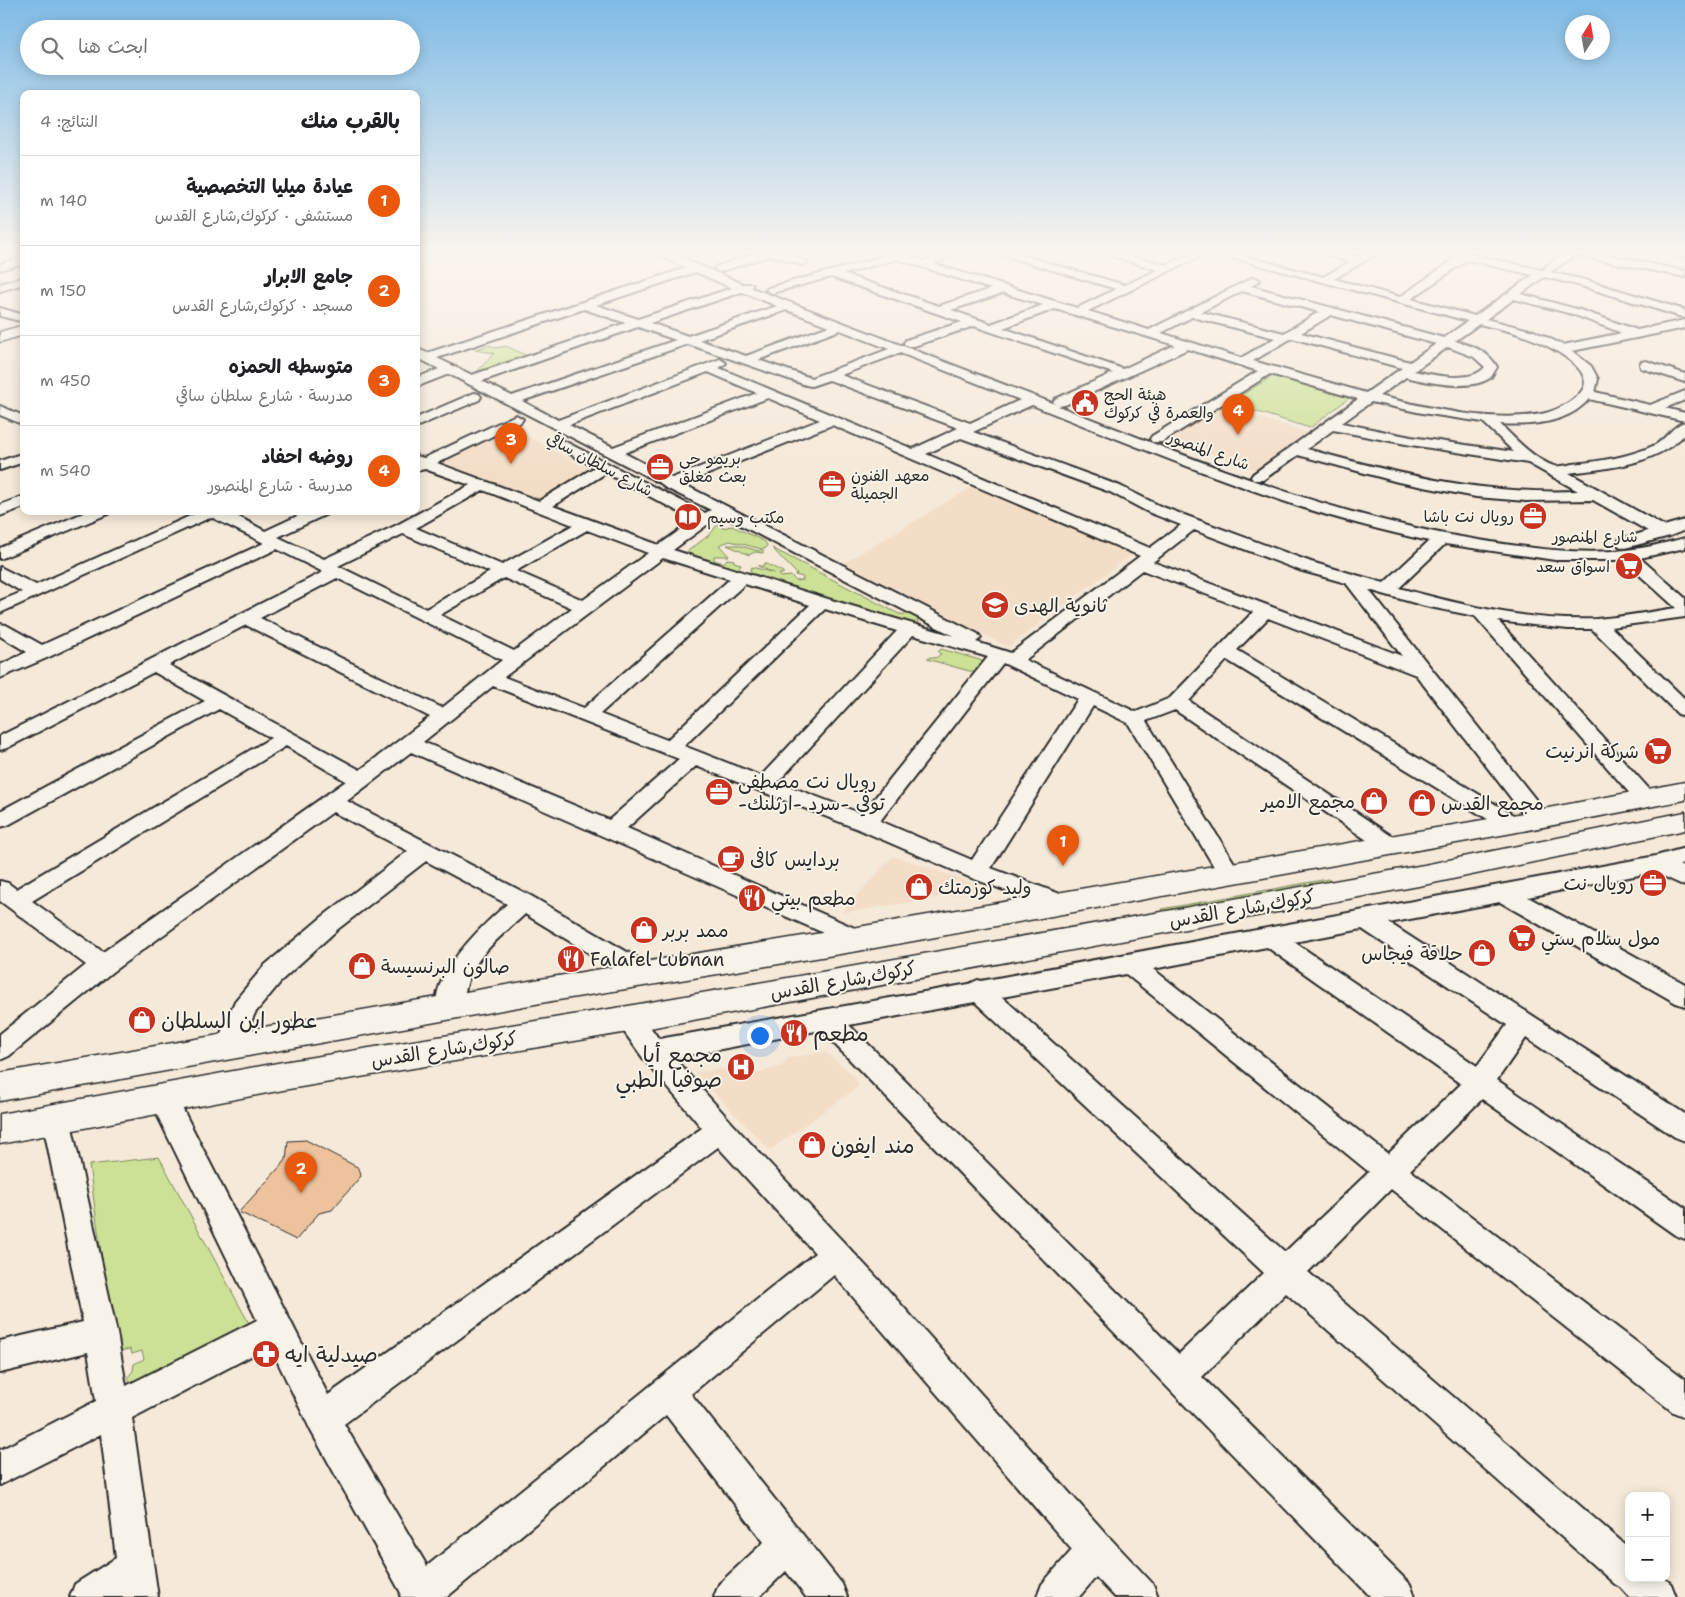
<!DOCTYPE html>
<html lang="ar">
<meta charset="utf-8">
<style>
:root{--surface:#fff;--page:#f2f2f2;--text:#202124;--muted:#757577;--line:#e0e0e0;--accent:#ea580c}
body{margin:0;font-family:"Shantell Sans","Playpen Sans Arabic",sans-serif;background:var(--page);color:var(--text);direction:rtl}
.controls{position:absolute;right:15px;bottom:15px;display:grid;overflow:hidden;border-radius:10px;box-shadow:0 2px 12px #0003}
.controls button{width:45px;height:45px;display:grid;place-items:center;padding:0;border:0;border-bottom:1px solid var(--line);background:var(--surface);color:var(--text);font:25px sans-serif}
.compass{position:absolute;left:1565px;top:15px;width:45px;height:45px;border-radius:50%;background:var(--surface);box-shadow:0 2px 12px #0003;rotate:11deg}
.you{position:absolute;left:759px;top:1035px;width:18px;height:18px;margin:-12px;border:4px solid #fff;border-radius:50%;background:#1a73e8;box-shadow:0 0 0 8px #1a73e833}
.badge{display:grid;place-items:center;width:32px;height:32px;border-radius:50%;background:var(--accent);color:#fff;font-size:16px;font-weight:700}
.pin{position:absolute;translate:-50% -41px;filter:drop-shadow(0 1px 2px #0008)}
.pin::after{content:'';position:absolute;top:26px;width:18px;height:15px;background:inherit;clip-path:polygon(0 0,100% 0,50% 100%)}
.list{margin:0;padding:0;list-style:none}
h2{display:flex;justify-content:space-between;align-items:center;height:65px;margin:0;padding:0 20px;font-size:21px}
h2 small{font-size:16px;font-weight:400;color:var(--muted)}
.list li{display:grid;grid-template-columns:32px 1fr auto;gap:15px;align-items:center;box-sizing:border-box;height:90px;padding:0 20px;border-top:1px solid var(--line)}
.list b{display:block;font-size:19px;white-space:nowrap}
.list p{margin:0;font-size:16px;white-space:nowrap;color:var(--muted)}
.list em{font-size:16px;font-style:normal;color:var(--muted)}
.icon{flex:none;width:28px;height:28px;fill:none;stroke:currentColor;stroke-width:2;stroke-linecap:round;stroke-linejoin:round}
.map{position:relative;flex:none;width:1685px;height:1597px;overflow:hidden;direction:ltr}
.search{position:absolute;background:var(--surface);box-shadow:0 2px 12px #0003;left:20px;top:20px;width:400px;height:55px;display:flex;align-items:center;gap:12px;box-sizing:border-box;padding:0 18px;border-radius:28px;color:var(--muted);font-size:19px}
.panel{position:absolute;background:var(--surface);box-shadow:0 2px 12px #0003;left:20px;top:90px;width:400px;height:425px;border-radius:10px;direction:rtl}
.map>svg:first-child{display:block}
</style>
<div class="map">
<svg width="1685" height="1597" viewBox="0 0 1685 1597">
<rect width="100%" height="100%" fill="#f5e9d9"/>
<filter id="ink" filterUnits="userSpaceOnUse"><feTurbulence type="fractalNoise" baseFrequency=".02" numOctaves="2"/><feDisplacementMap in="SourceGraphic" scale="10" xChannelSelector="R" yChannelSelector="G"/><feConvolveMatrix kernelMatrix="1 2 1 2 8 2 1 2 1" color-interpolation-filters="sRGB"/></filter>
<g filter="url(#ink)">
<path fill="#f3ddc7" d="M1223,406L1306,432H1307L1255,470L1169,439Z
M512,428L592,471L543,501L445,465L446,460Z
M974,486L1134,553L1008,647L844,563Z
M893,856L991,889L841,913Z
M825,1052L855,1077L858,1087L770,1150L694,1072L745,1067L757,1073L782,1066L788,1058Z"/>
<path fill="#cce196" stroke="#7c8660" d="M489,345L496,348L506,346L530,357L474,375L494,353L474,350Z
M1273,376L1349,398L1310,428L1228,403Z
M719,523L721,524L722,528L732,526L764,541L767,545L766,548L763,549V553L755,552L749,555L727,545H737L759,551L762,549L730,541L719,545L729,556H714V560L724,563L727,559L734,560V562L740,564L741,566L737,569L738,571L684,554L709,535Z
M772,548L899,614L916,615L918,623L923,626L922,629L752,575L750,572L752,567L774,573L758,566H763L765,563L783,572V574H779L781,577L791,576L796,581L803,580V577L795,575L797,574L794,571Z
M941,649L980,660L984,663L976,673L927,659L930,657L936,658L941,654L938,652Z
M1328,879L1334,885L1168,916L1162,909Z
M159,1157L251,1327L136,1394L128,1377L133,1371L134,1364L144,1359L142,1351L132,1354L130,1349L120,1351V1339L114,1347L89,1165Z"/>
<path fill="#edc29d" stroke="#2b2b2b" d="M306,1140L359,1168L361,1176L332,1210L319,1213L296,1240L239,1212L286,1160L288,1141Z"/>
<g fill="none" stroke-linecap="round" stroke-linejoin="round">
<defs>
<path id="minor" d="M653,252H668L743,284H752V288L1055,404L1053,402L1055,399L1113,373L974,326L914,346H906L904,343L906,340L962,322L831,277L772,293L766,290L768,288L885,256L880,252H897L924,261L946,252H961L934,264L1077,308L1116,289L992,252H1010L1125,285L1158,270L1100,252H1118L1167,265L1195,252H1209L1088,311L1149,330L1254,277L1260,280L1251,286L1444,338L1468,321L1211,252H1230L1323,277L1350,262L1318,252H1337L1358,257L1367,252H1380L1334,279L1400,297L1456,258L1440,252H1461L1542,270H1544L1545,267L1565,252H1595L1685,271V277L1575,255L1550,272L1585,280L1685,310V318L1578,285L1544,277L1521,294L1580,310L1637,330L1685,320V328L1572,351L1591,366L1598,379L1595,392L1650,405L1685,391V400L1665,408L1685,413V421L1589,399C1568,424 1529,426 1500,424C1515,439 1534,459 1554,466C1560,467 1568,465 1573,464C1601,461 1630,457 1655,445C1666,439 1673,425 1685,422V434C1656,465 1609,468 1569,473L1664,526L1685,520V530L1670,536L1625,548L1619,546L1617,543L1619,540L1648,531L1593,500L1526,501L1476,497L1398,482L1298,455L1263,480H1253L1251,477L1253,474L1358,399L1270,374L1162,442H1152L1150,439L1152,436L1258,371L1188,349L1065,405L1058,406C1195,460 1332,517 1479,540C1527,548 1577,555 1626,550C1646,548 1665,543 1685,538V548L1640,558L1685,598V617L1611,627L1685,699V716L1678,714L1592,629H1568L1498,621L1658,799L1655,804L1647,806L1639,804L1475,616L1425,606L1369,590L1547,814L1550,819L1547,824L1539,826L1531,824L1416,675L1268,618L1237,650L1520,819L1523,824L1520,829L1512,831L1504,829L1227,660L1189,701L1399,841L1402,846L1399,851L1391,854L1383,851L1175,710L1146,721L1241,874L1238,880L1230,882L1222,880L1128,723L1093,706L991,868L1068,897L1072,903L1068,909L1060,911L969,877L858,829L696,766L627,828L866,933L870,939L866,945L858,948L411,752L347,801L531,896L653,967L656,974L653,981L644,983L635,981L525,914C505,933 479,952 469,978C464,990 464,1004 458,1015L449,1018L440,1015C422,981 484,924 507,904L426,861L338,929L283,979L255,1013L237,1054L228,1058L219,1054L215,1047L235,1001L265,965L322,917L408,851L333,812L112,972L9,1056L0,1060V1034L86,965L0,901V881L8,883L16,889L271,738L219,709L8,825L0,827V811L205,701L154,672L7,748L0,750V736L323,572L277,549L49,657L0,678V665L27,652L0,636V624L6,625L42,645L264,543L213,518L207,519L0,613V601L22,592L0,579V567L36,585L201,511H228L265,531L308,511H329L327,514L278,537L324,559L397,525L470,485L425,469L416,471V456L424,458L516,415L523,419L521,422L437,463L539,501L595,467L553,445L551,442L553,439L558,438L705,513L711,510L664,487L662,484L449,374L416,387V378L439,369L416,357V348L427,353L686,268ZM897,259L991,289L939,306L843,274ZM1467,260L1533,275L1475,316L1411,299ZM696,272L732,288L638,319L596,305ZM1242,291L1319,312L1284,333L1201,312ZM742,292L777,306L688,336L650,323ZM1003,293L1043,305L991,324L951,310ZM1514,299L1572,314L1622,333L1563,345L1534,331L1486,319ZM584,309L626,323L472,375L437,358ZM1055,309L1175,345L1123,369L1003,328ZM787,310L829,326L746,356L699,340ZM1331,315L1436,344L1410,362L1301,333ZM1192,317L1275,338L1241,358L1161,333ZM1479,324C1495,328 1512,331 1527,337C1543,343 1600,369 1581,392C1571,403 1556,411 1541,414C1492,423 1428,408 1379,396L1406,377C1426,382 1473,392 1491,377C1493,374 1495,370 1497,367C1488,351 1473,346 1455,341ZM638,327L676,340L512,396L482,381ZM840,330L889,349L811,378L758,360ZM1292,338L1402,368L1366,393L1253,361ZM688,344L806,385L811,386L829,380L958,428L913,449L719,368L726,363L720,359L558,420L522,401ZM1448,347L1474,357L1485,367C1472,384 1432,375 1414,371ZM900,353L1020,400L970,423L841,375ZM708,372L757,393L613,447L569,425ZM768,398L820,420L672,478L624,453ZM1371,402L1422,413L1483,422L1514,452L1411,437L1342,423ZM1032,405C1120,440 1208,476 1298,506C1341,520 1385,531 1429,541L1384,583L1311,562L1160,506L1120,486L973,432ZM832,425L1140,556L1011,653L976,642L981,638L978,634L683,484ZM1333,430L1411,445L1528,463L1578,491C1483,495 1398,474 1307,449ZM961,438L1110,492L1148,512L1181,525L1150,548L926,454ZM606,473L694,520L659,545L553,506ZM483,490L573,525L502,565L416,528ZM723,516L954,636L828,599L673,550L711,522ZM587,530L648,553L583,600L516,571ZM1194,530L1299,570L1346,583L1402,656L1153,562ZM403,534L490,572L426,609L338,566ZM1445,544L1555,560H1623L1676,608C1649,612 1622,617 1596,619C1530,622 1462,605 1399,588ZM663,558L730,579L584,708L504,677ZM1142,570L1253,612L1170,698L1136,712L1025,660ZM337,578L502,660L442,708L260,618ZM504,578L572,608L514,651L440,615ZM745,584L810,605L667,740L600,714ZM825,609L897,631L761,776L684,746ZM246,625L430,717L360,770L169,665ZM913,635L988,657L862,814L778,782ZM1003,663L1078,699L972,860L880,821ZM493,686L679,759L609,820L423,742ZM286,746L346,781L103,952L32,901Z
M758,252H784L807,262L802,265L771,255L719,272L714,269L715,267Z
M1663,252H1681L1684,255L1679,258Z
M24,257V263L0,270V264Z
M24,277V284L0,291V284Z
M0,308L24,315V322L0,316Z
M1646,361L1685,374V382L1641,368L1640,365L1641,362Z
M474,393L479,394L481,397L479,400L416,427V418Z
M0,406L24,416V425L0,415Z
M24,453V462L0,470V461Z
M24,496V507L0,516V505Z
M88,511H110L108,514L0,559V548Z
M1685,848V864L1679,865L1685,868V886L1654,872L1528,897L1685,984V1006L1676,1003L1500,902L1389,923L1685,1114V1141L1675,1137L1526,1038L1497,1080L1685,1208V1239L1675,1235L1482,1099L1410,1170L1685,1379V1417L1673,1412L1391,1189L1308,1272L1629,1548V1578H1664L1671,1584L1676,1597H1630L1621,1587L1616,1585L1286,1293L1202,1377L1410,1584L1415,1597H1371L821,1030L674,1058L739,1131L880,1281L1109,1537L1153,1584L1158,1597H1115L1096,1577L1079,1597H1037L1042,1584L1072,1550L834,1275L691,1394L842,1584L847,1597H806L786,1571L759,1597H714L719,1584L764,1542L666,1415L447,1597H400L401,1593L311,1431L270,1346L132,1418L158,1597H70L75,1584L116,1558L101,1434L0,1485V1450L96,1401L88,1352L0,1373V1341L83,1322L42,1118L46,1110L56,1106L66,1110L70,1118L117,1333L126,1386L257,1320L149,1098L153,1090L163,1087L173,1090L328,1395L702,1128L643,1058L615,1019L619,1012C639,1005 648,1025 659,1039L969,984L978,980L981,981L1656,856ZM1362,929L1507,1025L1477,1066L1294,942ZM1267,947L1461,1084L1388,1154L1153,969ZM1126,974L1369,1172L1285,1252L1002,997ZM975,1002L1264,1273L1179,1354L849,1025ZM718,1147L815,1253L427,1566L344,1424Z"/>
<path id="major" d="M24,325V335L0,342V332Z
M1685,782V800L1512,833L858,951L552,1001L0,1101V1073L552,977L858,927L1512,815Z
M1685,812V830L1424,885L628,1032L283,1090L0,1144V1114L283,1062L628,1006L1178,909L1424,865Z"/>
</defs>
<use href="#minor" stroke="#2b2b2b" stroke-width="4"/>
<use href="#major" stroke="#2b2b2b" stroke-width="3"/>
<use href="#minor" fill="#f7f3e8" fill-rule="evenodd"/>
<use href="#major" fill="#f7f3e8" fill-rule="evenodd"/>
</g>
</g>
<linearGradient id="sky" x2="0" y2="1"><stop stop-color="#7fbbe6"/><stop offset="0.53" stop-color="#faf5ee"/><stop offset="1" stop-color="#faf5ee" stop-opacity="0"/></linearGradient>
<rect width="1685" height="476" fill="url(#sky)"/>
<defs>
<symbol id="civic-disc" viewBox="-11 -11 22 22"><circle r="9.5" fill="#c8321e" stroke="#f7f3e8"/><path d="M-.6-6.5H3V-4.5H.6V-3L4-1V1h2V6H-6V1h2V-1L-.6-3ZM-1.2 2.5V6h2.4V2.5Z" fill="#fff"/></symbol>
<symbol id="office-disc" viewBox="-11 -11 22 22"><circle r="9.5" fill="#c8321e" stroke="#f7f3e8"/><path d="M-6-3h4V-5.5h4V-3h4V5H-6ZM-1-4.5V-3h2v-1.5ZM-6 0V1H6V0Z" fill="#fff"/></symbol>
<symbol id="library-disc" viewBox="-11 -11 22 22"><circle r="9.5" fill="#c8321e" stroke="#f7f3e8"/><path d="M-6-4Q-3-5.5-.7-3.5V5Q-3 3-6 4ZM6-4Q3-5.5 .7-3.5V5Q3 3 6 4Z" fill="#fff"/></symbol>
<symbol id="supermarket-disc" viewBox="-11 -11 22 22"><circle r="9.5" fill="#c8321e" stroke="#f7f3e8"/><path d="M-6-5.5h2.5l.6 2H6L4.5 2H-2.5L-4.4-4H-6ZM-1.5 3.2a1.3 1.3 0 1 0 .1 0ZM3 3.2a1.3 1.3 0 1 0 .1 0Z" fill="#fff"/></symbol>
<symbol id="school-disc" viewBox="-11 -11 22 22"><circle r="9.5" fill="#c8321e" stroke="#f7f3e8"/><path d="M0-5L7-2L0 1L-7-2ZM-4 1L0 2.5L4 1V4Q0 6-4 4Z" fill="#fff"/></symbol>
<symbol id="shop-disc" viewBox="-11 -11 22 22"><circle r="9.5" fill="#c8321e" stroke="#f7f3e8"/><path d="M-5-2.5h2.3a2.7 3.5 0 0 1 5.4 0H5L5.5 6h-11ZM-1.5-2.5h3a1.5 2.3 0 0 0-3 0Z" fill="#fff"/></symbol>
<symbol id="cafe-disc" viewBox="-11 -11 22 22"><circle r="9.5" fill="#c8321e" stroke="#f7f3e8"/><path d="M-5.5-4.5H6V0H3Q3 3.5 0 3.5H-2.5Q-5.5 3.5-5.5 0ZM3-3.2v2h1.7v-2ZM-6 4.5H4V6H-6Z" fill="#fff"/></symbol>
<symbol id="restaurant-disc" viewBox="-11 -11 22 22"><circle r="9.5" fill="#c8321e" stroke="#f7f3e8"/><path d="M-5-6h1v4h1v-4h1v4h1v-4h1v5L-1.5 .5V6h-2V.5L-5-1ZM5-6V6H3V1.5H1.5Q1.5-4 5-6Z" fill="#fff"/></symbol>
<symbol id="hospital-disc" viewBox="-11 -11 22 22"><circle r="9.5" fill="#c8321e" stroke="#f7f3e8"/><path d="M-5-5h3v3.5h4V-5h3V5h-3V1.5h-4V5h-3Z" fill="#fff"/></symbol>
<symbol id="pharmacy-disc" viewBox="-11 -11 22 22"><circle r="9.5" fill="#c8321e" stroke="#f7f3e8"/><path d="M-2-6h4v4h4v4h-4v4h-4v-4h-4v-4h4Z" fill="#fff"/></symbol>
</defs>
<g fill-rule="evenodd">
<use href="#civic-disc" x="1069" y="387" width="32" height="32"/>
<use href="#office-disc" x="644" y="451" width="32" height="32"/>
<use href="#office-disc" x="816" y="468" width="32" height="32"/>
<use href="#office-disc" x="1517" y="500" width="32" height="32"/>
<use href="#library-disc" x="672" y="501" width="32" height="32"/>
<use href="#supermarket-disc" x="1613" y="550" width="32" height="32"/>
<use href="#school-disc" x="979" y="589" width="32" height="32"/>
<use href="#supermarket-disc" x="1642" y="735" width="32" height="32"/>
<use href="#office-disc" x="703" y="776" width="32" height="32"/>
<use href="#shop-disc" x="1358" y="785" width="32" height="32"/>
<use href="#shop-disc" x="1406" y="787" width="32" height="32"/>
<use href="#cafe-disc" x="715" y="843" width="32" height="32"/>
<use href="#office-disc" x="1637" y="867" width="32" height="32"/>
<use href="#shop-disc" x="903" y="871" width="32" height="32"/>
<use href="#restaurant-disc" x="736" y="882" width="32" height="32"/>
<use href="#shop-disc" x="628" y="914" width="32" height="32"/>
<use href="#supermarket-disc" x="1506" y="922" width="32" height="32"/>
<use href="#shop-disc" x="1466" y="937" width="32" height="32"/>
<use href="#restaurant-disc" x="555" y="943" width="32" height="32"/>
<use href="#shop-disc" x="346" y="950" width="32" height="32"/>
<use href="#shop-disc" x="126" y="1004" width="32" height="32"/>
<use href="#restaurant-disc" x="778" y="1017" width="32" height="32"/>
<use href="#hospital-disc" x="725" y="1051" width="32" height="32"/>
<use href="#shop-disc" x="796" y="1129" width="32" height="32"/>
<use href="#pharmacy-disc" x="250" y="1338" width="32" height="32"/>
</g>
<g text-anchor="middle" stroke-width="4" stroke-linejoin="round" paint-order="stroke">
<g font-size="16" fill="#2b2b2b" stroke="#f7f3e8" text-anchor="start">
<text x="1104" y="400">هيئة الحج<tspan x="1104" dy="18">والعمرة في كركوك</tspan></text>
<text x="679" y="464">بريمو حي<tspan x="679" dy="18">بعث مغلق</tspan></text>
<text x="851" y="481">معهد الفنون<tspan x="851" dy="18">الجميلة</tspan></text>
<text x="1514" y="522" text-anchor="end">رويال نت باشا</text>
<text x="707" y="523">مكتب وسيم</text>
<text x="1610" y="572" text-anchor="end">اسواق سعد</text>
</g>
<g font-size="16" fill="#2b2b2b" stroke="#f7f3e8">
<text transform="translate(1209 450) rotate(20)" y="6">شارع المنصور</text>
<text transform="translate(600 464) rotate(28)" y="6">شارع سلطان ساقي</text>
<text x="1595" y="542">شارع المنصور</text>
</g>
<g font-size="19" fill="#2b2b2b" stroke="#f7f3e8" text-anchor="start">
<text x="1014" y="612">ثانوية الهدى</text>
<text x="1639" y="758" text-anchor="end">شركة انرنيت</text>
<text x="738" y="788">رويال نت مصطفى<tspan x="738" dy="22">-توفي -سرد -ارثلنك</tspan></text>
<text x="1355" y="808" text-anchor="end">مجمع الامير</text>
<text x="1441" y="810">مجمع القدس</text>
<text x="750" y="866">بردايس کافى</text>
<text x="1634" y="890" text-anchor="end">رويال نت</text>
<text x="938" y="894">وليد كوزمتك</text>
<text x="771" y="905">مطعم بيتي</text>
<text x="663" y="937">ممد بربر</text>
<text x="1541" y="945">مول سلام ستي</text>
<text x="1463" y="960" text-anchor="end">حلاقة فيجاس</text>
<text x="590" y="966">Falafel Lubnan</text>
<text x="381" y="973">صالون البرنسيسة</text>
</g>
<g font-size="19" fill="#2b2b2b" stroke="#f7f3e8">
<text transform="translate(1242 908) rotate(-10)" y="7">كركوك,شارع القدس</text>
<text transform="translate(843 980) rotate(-10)" y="7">كركوك,شارع القدس</text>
<text transform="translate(444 1049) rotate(-9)" y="7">كركوك,شارع القدس</text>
</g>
<g font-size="22" fill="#2b2b2b" stroke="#f7f3e8" text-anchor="start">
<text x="161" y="1028">عطور ابن السلطان</text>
<text x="813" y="1041">مطعم</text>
<text x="722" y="1062" text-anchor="end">مجمع أيا<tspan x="722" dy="25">صوفيا الطبي</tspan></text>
<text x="831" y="1153">مند ايفون</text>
<text x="285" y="1362">صیدلیة ایە</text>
</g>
</g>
</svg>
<div class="controls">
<button>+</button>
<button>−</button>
</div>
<svg class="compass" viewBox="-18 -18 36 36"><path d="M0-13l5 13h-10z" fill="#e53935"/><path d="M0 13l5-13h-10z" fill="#757577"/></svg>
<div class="you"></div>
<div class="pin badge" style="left:1063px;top:866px">1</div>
<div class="pin badge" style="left:301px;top:1193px">2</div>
<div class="pin badge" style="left:511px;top:464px">3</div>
<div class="pin badge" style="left:1238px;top:435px">4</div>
<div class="search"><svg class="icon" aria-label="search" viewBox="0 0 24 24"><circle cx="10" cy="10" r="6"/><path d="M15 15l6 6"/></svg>ابحث هنا</div>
<section class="panel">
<h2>بالقرب منك<small>النتائج: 4</small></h2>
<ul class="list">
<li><span class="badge">1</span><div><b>عيادة ميليا التخصصية</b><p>مستشفى · كركوك,شارع القدس</p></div><em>140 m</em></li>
<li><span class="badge">2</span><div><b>جامع الابرار</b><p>مسجد · كركوك,شارع القدس</p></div><em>150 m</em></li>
<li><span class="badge">3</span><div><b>متوسطه الحمزه</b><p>مدرسة · شارع سلطان ساقي</p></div><em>450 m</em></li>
<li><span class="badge">4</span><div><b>روضه احفاد</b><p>مدرسة · شارع المنصور</p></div><em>540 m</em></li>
</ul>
</section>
</div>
